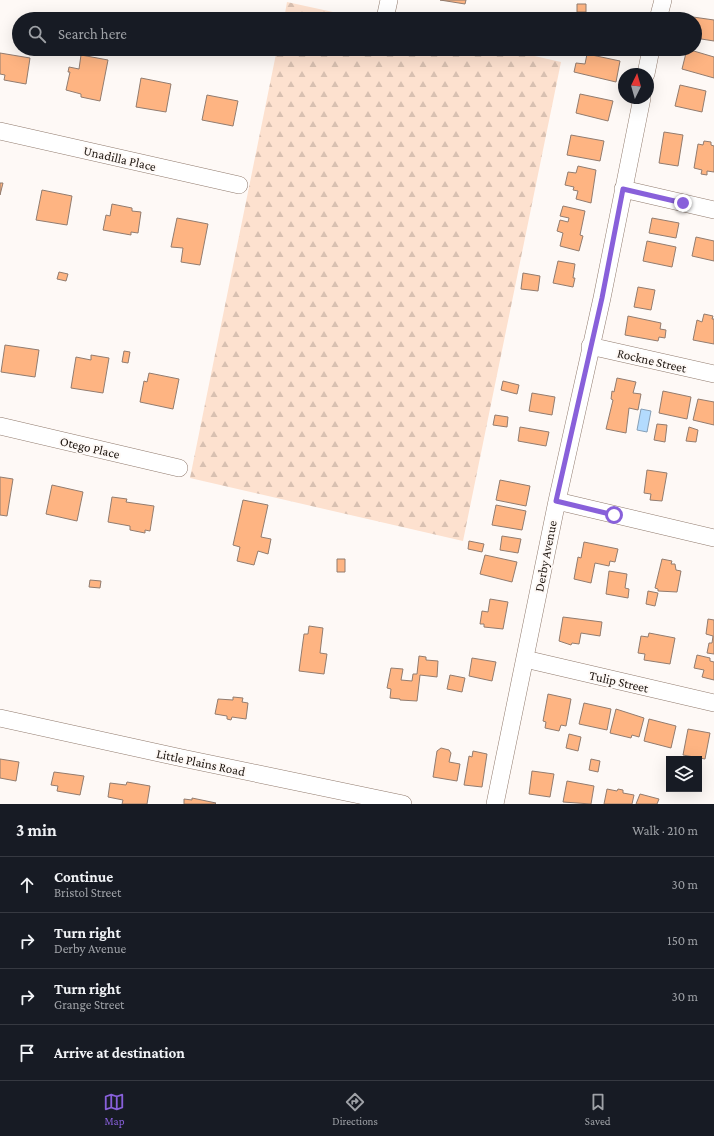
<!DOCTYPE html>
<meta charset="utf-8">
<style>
:root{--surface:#171b24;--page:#20242c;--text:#f1f3f6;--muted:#9ea1a6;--line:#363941;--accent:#8860da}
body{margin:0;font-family:"Crimson Pro",serif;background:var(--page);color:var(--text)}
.controls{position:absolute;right:12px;bottom:12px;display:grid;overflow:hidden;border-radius:0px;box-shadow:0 4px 16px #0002}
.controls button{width:36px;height:36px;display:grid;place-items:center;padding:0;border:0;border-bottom:1px solid var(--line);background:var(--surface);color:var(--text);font:20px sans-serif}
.compass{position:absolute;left:618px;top:68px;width:36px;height:36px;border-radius:50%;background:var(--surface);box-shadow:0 4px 16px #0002;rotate:5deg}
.stop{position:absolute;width:12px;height:12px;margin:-9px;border:3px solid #8860da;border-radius:50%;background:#fff}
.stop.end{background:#8860da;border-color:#fff;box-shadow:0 1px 4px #0008}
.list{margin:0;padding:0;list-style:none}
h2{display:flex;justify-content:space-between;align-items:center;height:52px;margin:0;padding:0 16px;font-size:17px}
h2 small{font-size:13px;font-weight:400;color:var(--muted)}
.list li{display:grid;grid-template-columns:26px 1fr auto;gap:12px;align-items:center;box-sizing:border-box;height:56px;padding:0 16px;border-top:1px solid var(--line)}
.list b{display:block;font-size:15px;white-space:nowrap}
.list p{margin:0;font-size:13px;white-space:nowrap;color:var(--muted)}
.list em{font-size:13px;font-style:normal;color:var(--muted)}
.icon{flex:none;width:22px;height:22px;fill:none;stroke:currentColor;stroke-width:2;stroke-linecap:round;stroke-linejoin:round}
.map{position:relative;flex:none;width:714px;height:804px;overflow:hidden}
.search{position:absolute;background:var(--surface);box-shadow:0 4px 16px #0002;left:12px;right:12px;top:12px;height:44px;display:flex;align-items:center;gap:10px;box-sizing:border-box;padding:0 14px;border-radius:22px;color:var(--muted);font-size:15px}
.sheet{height:276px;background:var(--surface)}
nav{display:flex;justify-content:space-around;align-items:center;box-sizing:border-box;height:56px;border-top:1px solid var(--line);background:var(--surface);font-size:11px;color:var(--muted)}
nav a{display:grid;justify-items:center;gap:2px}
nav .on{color:var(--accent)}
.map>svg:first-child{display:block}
</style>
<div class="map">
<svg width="714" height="804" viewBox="0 0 714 804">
<defs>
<pattern id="forest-firs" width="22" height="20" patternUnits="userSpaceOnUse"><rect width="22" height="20" fill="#fde1cf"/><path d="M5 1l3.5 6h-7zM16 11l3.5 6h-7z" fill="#d8c0b1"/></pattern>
</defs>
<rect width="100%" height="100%" fill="#fef9f6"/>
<path fill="url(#forest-firs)" d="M287,2L365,19H284Z
M277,49H503L561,62L463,541L190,478Z"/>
<path fill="#b3dbfe" stroke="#87a0b7" d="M641,409L651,411L647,432L637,430Z"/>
<path fill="#feb482" stroke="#927c6f" d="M440,0H466L465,4Z
M577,4H586V12H577Z
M693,17L714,20V41L695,38V19H692Z
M115,49H124L123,53L115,52Z
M687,49L714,57V78L682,69Z
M0,53L30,58L26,84L4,80L5,75L0,74Z
M587,54L620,61L616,82L574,72L576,63L585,64Z
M81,55L108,60L100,101L81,97V94L66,90L70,72H68L69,67L79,69Z
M141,78L171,84L166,112L136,107Z
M680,85L706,91L702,112L675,106Z
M580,94L613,101L608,121L576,113Z
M207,95L238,101L233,126L202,120Z
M664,132L683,135L678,166L659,163Z
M571,135L604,141L600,161L567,155Z
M704,141L711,142V145L714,146V172L707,171V175L701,174L702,170L694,168L698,144L703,145Z
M578,166L596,170L591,203L576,199L578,191L573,190L574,187L565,185L568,172L576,173Z
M0,183H3L0,195Z
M42,190L72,196L67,225L36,220Z
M112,204L132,208V211L141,212L138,233L131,232V235L103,230L106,215L110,216Z
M563,206L585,211L580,235L583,236L579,251L560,246L563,233L557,231L560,220L568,222L569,218L560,216Z
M177,218L208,224L200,265L181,262L183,248L171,247Z
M652,218L679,223L676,238L649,233Z
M696,237L714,241V261L692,256Z
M647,241L676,247L672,267L643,261Z
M558,261L575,264L573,278H575L573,287L553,283Z
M59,272L68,274L66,281L57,279Z
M523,273L540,276L538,291L521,289Z
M638,287L655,290L651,310L634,307Z
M704,314L713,316L712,319H714V344L693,340L697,320L702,322Z
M628,316L661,323L660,329L666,330L665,338L659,337L658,341L625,335Z
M5,345L39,350L35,377L1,372Z
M124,351L130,352L128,363L122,362Z
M91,355L109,358L103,393L71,388L76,357L91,360Z
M149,373L179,379L173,409L140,402L144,381L147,382Z
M617,378L636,382L633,393L641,394L638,410L629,408L626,433L606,429L613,400L611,399L612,391L614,392Z
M503,381L519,385L517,394L501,390Z
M663,391L691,397L687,419L659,413Z
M532,393L555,397L552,415L529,411Z
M698,399L714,402V425L693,420Z
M495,415L508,417L507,427L493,425Z
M657,424L667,425L665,442L654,440Z
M520,427L549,432L546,446L518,441Z
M689,427L698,430L696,442L686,441Z
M647,470L667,473L662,501L650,500L651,494L644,493Z
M0,477L13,479L7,516L0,515Z
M500,480L530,486L526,506L496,500Z
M52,485L83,492L77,521L46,514Z
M112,497L127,499L126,502L154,506L150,531L145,530V533L130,530V526L108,522Z
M243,500L268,505L261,537L271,539L268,554L258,551L254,565L237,561L240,547L233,545Z
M496,505L526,511L522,530L492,525Z
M502,536L521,539L518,553L500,550Z
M469,541L484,544L482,552L468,549Z
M584,542L618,549L615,562L610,561L609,566L595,563L591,583L574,579L578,557L581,558Z
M485,555L517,562L512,582L480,574Z
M337,559H345V572H337Z
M662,559L672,561L671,564H675L676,570L681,571L677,592L658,591V589L655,588Z
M609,571L627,574L625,588L629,589L628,598L606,594Z
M90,580L101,581L100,588L89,587Z
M648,591L658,593L655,606L646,604Z
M490,599L508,602L503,629L484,627V624H480L482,611L488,612Z
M563,617L602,622L600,636L581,633L579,644L572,643L571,645L559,641Z
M708,619L714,620V654L707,653L709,643H712L713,636L706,634Z
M309,626L323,628L320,653L327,654L324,674L299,671L304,634H308Z
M649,633L675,638L670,664L644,660L645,654L638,653L641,636L648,637Z
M697,655L710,658V661L714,662V680L702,677L704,670L694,668Z
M419,656L426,657V660L438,661L437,677L420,675L417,701L400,700V699L390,698L391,689L387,688L391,668L403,669L401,680L412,681L413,674H417Z
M472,658L496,662L492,681L469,676Z
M450,675L465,678L462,692L447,689Z
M548,694L571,699L566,726L561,725L559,731L545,728L546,722L543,721Z
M233,697L243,698L242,702L248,703L246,719L232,717L231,720L227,719V716L215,714L218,699L233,700Z
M584,703L611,709L607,730L579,724Z
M616,709L644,718L639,737L632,735L631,738L610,733Z
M649,719L676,726L671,748L644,741Z
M688,729L710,733L705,759L683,755Z
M569,734L581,737L578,751L566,748Z
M441,748L449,750L451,753L449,762L460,764L457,781L433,777L437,751Z
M473,751L487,754L482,787L464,785L469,756L472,757Z
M0,759L19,762L16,781L0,778Z
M591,759L600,761L598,772L589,770Z
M532,771L554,774L550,797L529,794Z
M54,772L84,776L80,795L57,791L58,786L51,785Z
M567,781L594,786L591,804L563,802Z
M127,782L150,786L147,804H122L123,800L108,797L110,783L126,785Z
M607,789L617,791L618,789L623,790V793L634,795L632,804H604Z
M640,794L659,799L657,804H636Z
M192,798L216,803L215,804H184V799L192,800Z"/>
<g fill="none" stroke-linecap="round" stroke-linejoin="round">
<defs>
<path id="minor" d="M386,14L389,0
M658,19L663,0
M646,74L651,49
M0,131L239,185
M623,189L714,210
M590,346L714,374
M0,426L179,468
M557,501L714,538
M525,659L714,703
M0,718L182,758L403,804
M495,804L557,501L602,298L642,98"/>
</defs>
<use href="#minor" stroke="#917b6e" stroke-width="18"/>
<use href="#minor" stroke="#fff" stroke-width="17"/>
</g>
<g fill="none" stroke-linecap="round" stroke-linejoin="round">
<path stroke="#8860da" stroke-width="5" d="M614,515L556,501L602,298L623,189L683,203"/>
</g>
<g text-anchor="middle" stroke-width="4" stroke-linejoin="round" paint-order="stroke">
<g font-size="13" fill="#1f1711" stroke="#fef9f6">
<text transform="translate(120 158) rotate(13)" y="5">Unadilla Place</text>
<text transform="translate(652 360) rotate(13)" y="5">Rockne Street</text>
<text transform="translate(90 447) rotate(13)" y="5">Otego Place</text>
<text transform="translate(545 556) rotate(-79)" y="5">Derby Avenue</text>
<text transform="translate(619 681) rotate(13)" y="5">Tulip Street</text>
<text transform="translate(201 762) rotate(12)" y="5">Little Plains Road</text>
</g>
</g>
</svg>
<div class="controls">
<button><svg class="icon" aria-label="layers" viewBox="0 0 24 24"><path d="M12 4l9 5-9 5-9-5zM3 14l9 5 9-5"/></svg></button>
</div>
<svg class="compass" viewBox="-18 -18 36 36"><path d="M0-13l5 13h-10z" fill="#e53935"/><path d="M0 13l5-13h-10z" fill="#9ea1a6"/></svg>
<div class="stop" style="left:614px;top:515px"></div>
<div class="stop end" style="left:683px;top:203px"></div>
<div class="search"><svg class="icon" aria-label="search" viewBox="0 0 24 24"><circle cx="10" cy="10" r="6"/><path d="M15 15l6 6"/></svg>Search here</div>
</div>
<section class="sheet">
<h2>3 min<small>Walk · 210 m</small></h2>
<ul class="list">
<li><svg class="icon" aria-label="ahead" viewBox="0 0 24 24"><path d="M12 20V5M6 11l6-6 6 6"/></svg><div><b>Continue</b><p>Bristol Street</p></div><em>30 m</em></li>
<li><svg class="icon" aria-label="right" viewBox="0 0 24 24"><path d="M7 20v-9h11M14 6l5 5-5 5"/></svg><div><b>Turn right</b><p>Derby Avenue</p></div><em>150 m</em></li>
<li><svg class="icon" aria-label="right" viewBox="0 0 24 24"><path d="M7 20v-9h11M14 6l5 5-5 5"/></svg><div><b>Turn right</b><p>Grange Street</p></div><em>30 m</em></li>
<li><svg class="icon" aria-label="arrive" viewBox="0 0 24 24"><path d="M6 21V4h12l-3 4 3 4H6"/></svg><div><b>Arrive at destination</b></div></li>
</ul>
</section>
<nav>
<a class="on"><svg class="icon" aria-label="map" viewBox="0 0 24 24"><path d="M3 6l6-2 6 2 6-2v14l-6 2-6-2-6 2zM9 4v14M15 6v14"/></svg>Map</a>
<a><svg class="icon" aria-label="directions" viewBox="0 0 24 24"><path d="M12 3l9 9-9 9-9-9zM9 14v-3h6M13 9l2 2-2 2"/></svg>Directions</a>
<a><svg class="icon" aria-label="saved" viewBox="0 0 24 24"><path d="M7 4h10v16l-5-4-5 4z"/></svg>Saved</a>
</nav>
